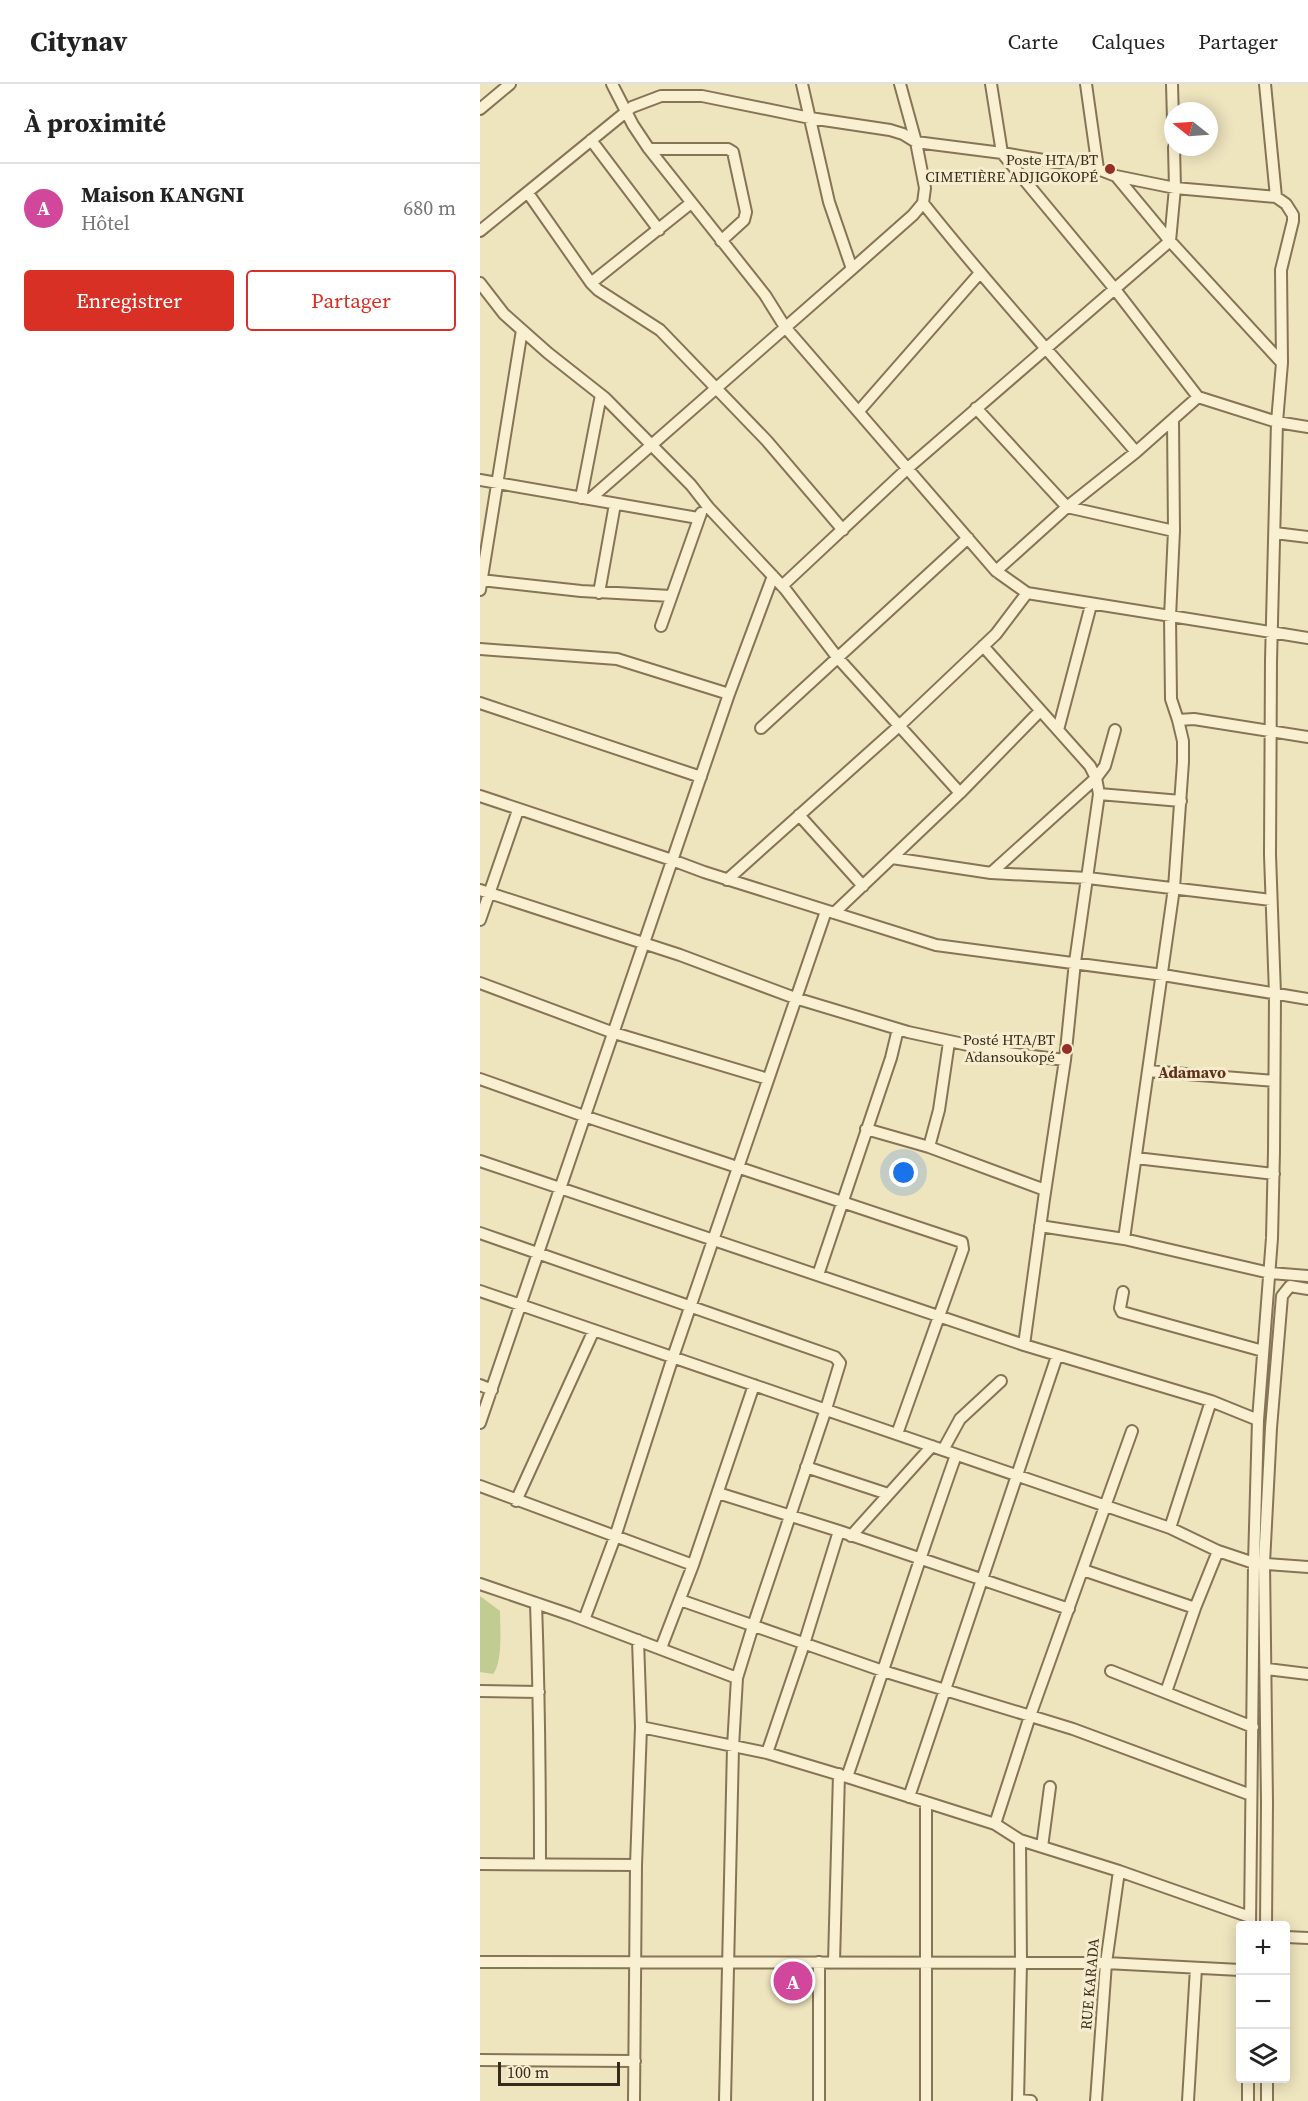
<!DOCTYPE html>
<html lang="fr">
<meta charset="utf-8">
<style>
:root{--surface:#fff;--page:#f6f6f6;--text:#222;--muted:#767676;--line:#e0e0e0;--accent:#d93025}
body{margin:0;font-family:"Source Serif 4",serif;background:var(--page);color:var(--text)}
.controls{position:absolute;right:18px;bottom:18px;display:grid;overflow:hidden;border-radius:6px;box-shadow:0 3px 15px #0003}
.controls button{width:54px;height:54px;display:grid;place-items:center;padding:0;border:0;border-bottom:2px solid var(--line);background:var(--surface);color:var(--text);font:30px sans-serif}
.compass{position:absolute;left:684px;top:18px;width:54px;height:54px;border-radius:50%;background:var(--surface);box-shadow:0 3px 15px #0003;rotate:287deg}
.scale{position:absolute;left:18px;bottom:15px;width:122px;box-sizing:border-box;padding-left:6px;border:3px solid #352a1b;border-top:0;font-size:16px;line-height:21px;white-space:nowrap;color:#352a1b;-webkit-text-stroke:4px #f5edcd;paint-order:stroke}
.you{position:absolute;left:424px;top:1089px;width:21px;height:21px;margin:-15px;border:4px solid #fff;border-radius:50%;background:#1a73e8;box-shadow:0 0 0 9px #1a73e833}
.badge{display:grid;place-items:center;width:39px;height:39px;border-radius:50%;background:var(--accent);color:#fff;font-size:20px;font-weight:700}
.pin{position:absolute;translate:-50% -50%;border:3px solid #fff;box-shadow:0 2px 6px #0006}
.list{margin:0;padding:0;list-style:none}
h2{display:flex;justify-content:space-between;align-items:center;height:78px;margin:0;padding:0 24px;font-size:26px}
h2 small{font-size:20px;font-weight:400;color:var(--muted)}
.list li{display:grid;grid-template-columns:39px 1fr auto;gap:18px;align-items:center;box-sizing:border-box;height:90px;padding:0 24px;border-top:2px solid var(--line)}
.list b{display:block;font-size:22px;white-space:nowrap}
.list p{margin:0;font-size:20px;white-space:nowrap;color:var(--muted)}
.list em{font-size:20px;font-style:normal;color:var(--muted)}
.actions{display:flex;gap:12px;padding:18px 24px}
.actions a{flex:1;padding:14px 0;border:2px solid var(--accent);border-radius:6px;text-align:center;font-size:21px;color:var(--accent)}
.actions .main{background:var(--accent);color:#fff}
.icon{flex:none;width:33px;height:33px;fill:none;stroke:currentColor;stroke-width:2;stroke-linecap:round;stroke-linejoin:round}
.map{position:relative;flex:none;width:828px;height:2017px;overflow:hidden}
header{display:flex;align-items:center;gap:36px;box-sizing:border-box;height:84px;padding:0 30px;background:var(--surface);border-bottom:2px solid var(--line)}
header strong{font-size:28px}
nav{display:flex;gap:33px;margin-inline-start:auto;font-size:21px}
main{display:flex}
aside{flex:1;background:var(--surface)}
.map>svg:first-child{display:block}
</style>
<header>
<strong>Citynav</strong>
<nav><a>Carte</a><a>Calques</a><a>Partager</a></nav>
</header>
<main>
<aside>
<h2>À proximité<small></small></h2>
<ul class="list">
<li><span class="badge" style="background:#d1479c">A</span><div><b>Maison KANGNI</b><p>Hôtel</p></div><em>680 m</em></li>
</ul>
<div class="actions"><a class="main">Enregistrer</a><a>Partager</a></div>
</aside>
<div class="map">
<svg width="828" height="2017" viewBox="0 0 828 2017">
<rect width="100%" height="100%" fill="#eee4be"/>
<path fill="#c0cc92" d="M0,1512L20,1527C20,1544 23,1578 13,1590L0,1588Z"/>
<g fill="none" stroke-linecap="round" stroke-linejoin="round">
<defs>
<path id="minor" d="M132,0L153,41L169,65L285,211L305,243L516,487L547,509L828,554
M322,0L349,118L372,185
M511,0L522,69L634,204L718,313L797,338L828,343
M606,0L618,85
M692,0L693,36
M785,0L796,113
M0,25L30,0
M111,56L179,146
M169,65H248L253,68L266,128L264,136L241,157
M636,92L690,157L802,279
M48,109L111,199L118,206L180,246L287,357L363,446
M443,119C511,205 585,285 656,368
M0,147L152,23L181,12H222L330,34L410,46L423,50L436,58L522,69L618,85L636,92L695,104L796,113L806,120L813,131V137L801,186L802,279L797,338L791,577L790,771L795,910L794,1067L792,1154L778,1336L774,1479L770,1842
M0,199L24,230L68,269L125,314L211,401L229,424L305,505L357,573L480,709
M111,199L211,119
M496,324L587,423L694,447
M379,327L499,190
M693,336L694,447L690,533L691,615L698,636L714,635L828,653
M0,396L218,434
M101,414L121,311
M110,415L372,185L433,131L443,119L445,104L436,58L420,0
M795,449L828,453
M516,487L587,423L656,368L718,313
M1,496L101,507L191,512
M302,502L428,384L690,157L695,104L694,63
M0,506L42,246
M119,509L135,420
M181,542L221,429
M503,562L610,682L616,694L619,710L595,878L585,976L564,1115L544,1261
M0,565L137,575L249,610
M0,619L221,693
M281,644L488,454
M578,646L611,521
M619,710L701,717
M0,712L192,776L224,788L456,861L683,891L828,915
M319,731L383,802
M412,774L511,789L608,794L791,816
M511,789L616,694L625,682L635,646
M247,796L419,642L516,550L547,509
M0,806L200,871L315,914L428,948L520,968L585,976
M354,829L480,709L560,627
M0,836L38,726
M0,899L134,949L288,995
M668,987L794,997
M0,995L104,1032L482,1158L483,1165L417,1350
M386,1045L449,1063L565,1106
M449,1063L459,1026L469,958
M656,1074L794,1090
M0,1077L544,1261L731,1317L778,1336
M560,1142L644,1155L790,1189L828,1192
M0,1149L355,1273L360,1279L346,1325L273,1542L257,1594L253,1663L245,2017
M644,1155L694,804L703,678V657L698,636
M338,1191L411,974L418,945
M0,1207L690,1444L738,1467L774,1479L828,1483
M643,1208L640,1224L642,1228L783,1267
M0,1301L12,1306
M0,1339L249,610L293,492
M463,1366L480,1335L521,1297
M326,1383L408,1410
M0,1402L213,1481
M238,1409L359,1447L589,1525
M36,1417L114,1246
M690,1444L731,1317
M371,1452L452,1362
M603,1486L715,1524
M0,1500L91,1531L257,1594
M200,1516L403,1587L593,1645L771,1711
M56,1519C59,1606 60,1693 60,1780
M104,1536L135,1453L193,1273L346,827
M181,1564L213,1481L274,1301
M787,1585L828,1590
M631,1587L773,1643
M0,1607L59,1608
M686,1608L715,1524L738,1467
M161,1643L287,1669L367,1693L515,1740L540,1756L639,1787L770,1833
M287,1669L324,1560L359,1447
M367,1693C404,1586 438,1478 476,1371
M429,1713L577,1272
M515,1740L550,1632L652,1347
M562,1763L570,1703
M0,1780L156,1781
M786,1842L787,1719L784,1479L791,1344L802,1212L810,1202L828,1205
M806,1853L828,1854
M0,1878L626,1879L760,1886
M354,1878L359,1690
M0,1976L155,1977
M768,1994V2017
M787,1994V2017
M538,2016L551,2017
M154,2017L156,1781L161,1643L158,1556
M339,2017V1878
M446,2017V1718
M538,2017L541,1879L540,1756
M616,2017L626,1879L639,1787
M708,2017L716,1884"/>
</defs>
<use href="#minor" stroke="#867456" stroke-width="14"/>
<use href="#minor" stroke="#f9f0d1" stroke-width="10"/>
</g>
<g fill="#962e26" stroke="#f5edcd" stroke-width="2">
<circle cx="630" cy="85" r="6"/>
<circle cx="587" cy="965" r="6"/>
</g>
<g text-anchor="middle" stroke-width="6" stroke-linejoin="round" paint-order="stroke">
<g font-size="15" fill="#352a1b" stroke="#f5edcd" text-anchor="end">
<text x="618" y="81">Poste HTA/BT<tspan x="618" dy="17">CIMETIÈRE ADJIGOKOPÉ</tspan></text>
<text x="575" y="961">Posté HTA/BT<tspan x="575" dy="17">Adansoukopé</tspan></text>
</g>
<g font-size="15" fill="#352a1b" stroke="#f5edcd">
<text transform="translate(610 1900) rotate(-85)" y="5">RUE KARADA</text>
</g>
<g font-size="16" font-weight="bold" fill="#622f1a" stroke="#f5edcd">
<text x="712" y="994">Adamavo</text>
</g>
</g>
</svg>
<div class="controls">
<button>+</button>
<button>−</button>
<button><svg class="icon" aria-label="layers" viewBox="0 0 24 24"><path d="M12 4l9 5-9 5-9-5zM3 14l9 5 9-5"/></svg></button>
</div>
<svg class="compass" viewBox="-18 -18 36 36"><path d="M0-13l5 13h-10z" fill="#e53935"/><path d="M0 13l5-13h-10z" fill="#767676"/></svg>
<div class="scale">100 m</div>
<div class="you"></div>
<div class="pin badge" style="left:313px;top:1897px;background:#d1479c">A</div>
</div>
</main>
